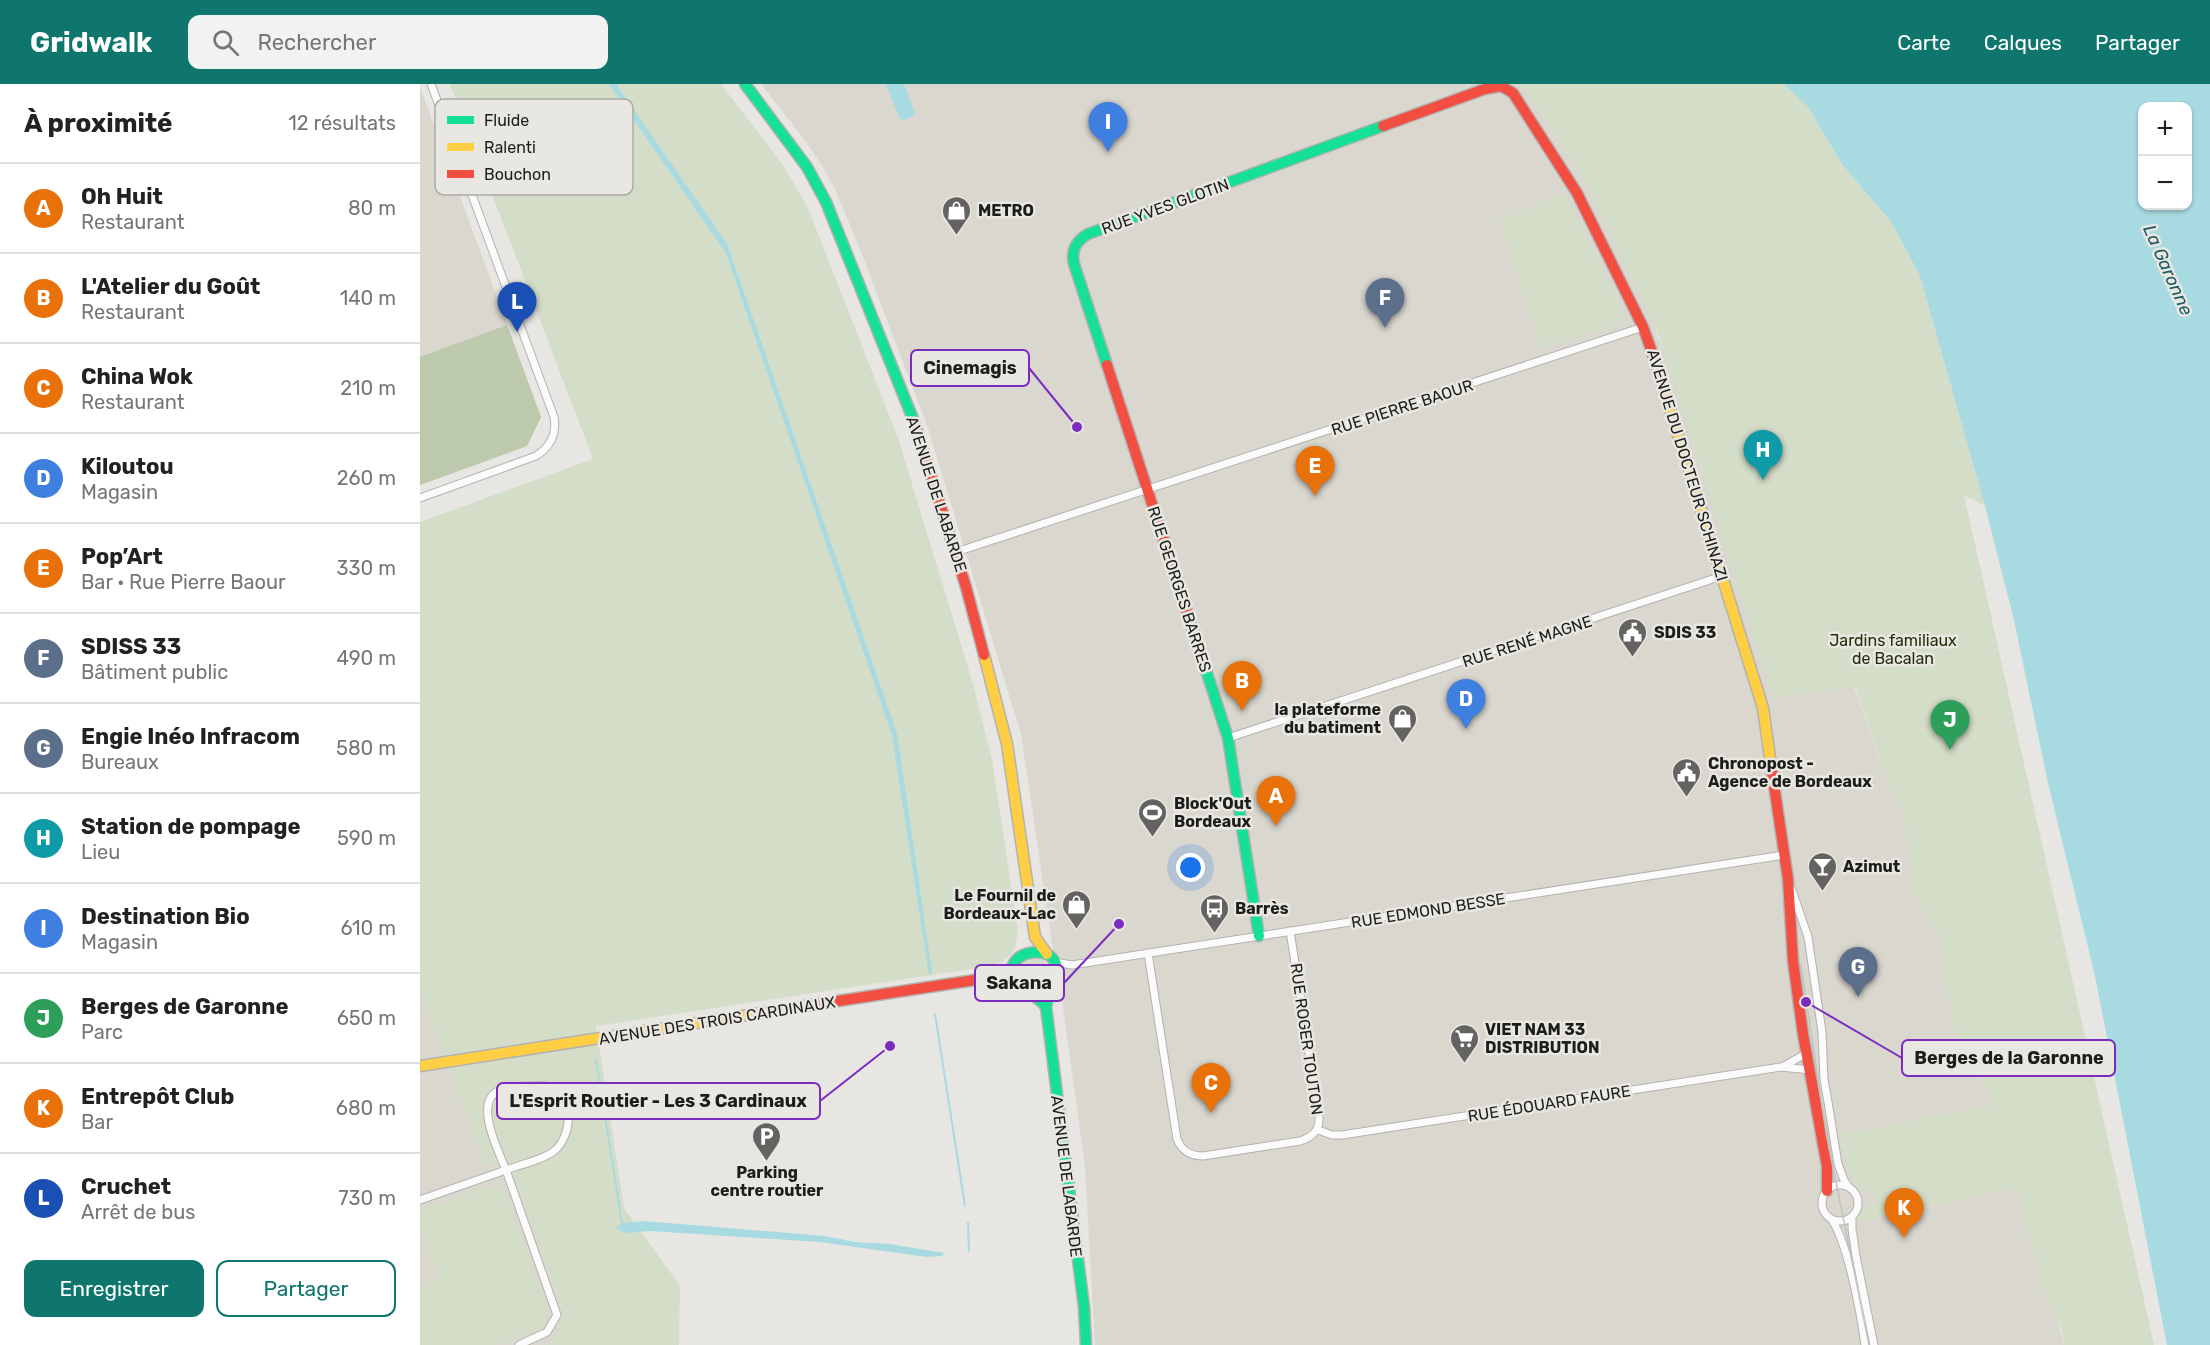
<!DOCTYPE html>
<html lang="fr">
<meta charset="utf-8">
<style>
:root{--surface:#fff;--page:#f2f2f2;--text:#222;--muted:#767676;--line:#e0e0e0;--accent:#0f766e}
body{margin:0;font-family:Rubik,sans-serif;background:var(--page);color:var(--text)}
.controls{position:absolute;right:18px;top:18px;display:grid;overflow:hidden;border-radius:12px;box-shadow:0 2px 4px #0004}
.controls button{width:54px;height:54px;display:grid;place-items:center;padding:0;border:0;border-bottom:2px solid var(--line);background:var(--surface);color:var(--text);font:30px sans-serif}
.you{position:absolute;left:771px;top:784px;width:21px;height:21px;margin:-15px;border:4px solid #fff;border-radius:50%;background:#1a73e8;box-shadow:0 0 0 9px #1a73e833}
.badge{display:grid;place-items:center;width:39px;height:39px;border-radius:50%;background:var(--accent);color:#fff;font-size:20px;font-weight:700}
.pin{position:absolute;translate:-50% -50px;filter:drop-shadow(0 2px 3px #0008)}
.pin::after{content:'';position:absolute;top:32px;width:21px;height:18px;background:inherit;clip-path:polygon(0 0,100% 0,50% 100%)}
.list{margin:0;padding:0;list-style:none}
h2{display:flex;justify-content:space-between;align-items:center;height:78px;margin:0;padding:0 24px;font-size:26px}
h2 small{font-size:20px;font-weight:400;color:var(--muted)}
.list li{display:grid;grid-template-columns:39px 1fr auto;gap:18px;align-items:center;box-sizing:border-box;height:90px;padding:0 24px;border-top:2px solid var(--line)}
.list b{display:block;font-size:22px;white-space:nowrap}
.list p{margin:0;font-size:20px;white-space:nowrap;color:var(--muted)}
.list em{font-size:20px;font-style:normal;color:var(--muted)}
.actions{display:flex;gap:12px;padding:18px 24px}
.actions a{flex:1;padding:14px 0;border:2px solid var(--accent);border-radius:12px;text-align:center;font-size:21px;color:var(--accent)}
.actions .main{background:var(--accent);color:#fff}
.icon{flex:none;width:33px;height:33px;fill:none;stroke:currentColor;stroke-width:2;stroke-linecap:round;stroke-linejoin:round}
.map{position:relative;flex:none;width:1790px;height:1261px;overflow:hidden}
header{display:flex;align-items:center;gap:36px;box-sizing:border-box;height:84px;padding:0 30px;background:var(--accent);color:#fff}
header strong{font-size:28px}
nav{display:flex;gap:33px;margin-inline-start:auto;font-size:21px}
.search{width:420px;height:54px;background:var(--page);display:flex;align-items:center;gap:15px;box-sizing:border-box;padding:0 21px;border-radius:12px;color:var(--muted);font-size:22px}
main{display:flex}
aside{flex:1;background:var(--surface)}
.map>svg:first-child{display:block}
</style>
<header>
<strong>Gridwalk</strong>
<div class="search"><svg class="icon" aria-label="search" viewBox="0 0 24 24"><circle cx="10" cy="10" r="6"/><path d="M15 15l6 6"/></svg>Rechercher</div>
<nav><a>Carte</a><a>Calques</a><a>Partager</a></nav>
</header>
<main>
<aside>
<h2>À proximité<small>12 résultats</small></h2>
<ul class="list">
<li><span class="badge" style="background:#e8710a">A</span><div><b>Oh Huit</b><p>Restaurant</p></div><em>80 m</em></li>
<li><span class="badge" style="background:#e8710a">B</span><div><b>L'Atelier du Goût</b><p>Restaurant</p></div><em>140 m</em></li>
<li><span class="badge" style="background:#e8710a">C</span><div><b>China Wok</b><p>Restaurant</p></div><em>210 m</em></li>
<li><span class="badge" style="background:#3f7fe0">D</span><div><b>Kiloutou</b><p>Magasin</p></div><em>260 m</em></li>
<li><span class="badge" style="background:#e8710a">E</span><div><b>Pop’Art</b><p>Bar · Rue Pierre Baour</p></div><em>330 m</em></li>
<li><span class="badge" style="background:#5c6f8a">F</span><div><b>SDISS 33</b><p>Bâtiment public</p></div><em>490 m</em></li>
<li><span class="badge" style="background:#5c6f8a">G</span><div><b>Engie Inéo Infracom</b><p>Bureaux</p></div><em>580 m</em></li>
<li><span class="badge" style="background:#0f9aa8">H</span><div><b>Station de pompage</b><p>Lieu</p></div><em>590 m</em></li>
<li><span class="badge" style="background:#3f7fe0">I</span><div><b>Destination Bio</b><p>Magasin</p></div><em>610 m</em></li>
<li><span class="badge" style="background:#2e9e5b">J</span><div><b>Berges de Garonne</b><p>Parc</p></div><em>650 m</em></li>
<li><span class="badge" style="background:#e8710a">K</span><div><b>Entrepôt Club</b><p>Bar</p></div><em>680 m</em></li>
<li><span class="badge" style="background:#1a4fb4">L</span><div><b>Cruchet</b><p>Arrêt de bus</p></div><em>730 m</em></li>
</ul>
<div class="actions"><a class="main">Enregistrer</a><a>Partager</a></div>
</aside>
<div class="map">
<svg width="1790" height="1261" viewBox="0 0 1790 1261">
<rect width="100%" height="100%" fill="#e8e6e3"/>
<path fill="#dad7cf" d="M341,0H1102L1164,95L1235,240L1238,254L1434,603L1476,718L1482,722L1494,810L1520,853L1533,943L1575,1020L1644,1261H675L665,1082L640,902L646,894L640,871L633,866L601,650L508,344L443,173L416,107L404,85L387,59Z
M0,3L121,333L107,362L0,401Z
M0,906L67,1082L88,1074L143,1229L141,1246L130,1259L125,1261H0Z"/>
<path fill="#d4ddc8" d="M30,0H301L363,81L388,124L478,354L553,600L572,676L598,847C595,869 592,874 571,882L176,942L204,1124L260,1202L259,1261H125C138,1255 141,1243 143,1229L88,1074L66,1082L0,906V438L173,375Z
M1102,0H1364L1388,23L1422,80L1472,139L1500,192L1565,422L1544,411L1734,1261H1644L1642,1248L1622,1200L1597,1104L1438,1137C1437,1125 1449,1121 1458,1118L1456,1108L1442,1107L1430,1098L1420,1051L1575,1020L1533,943L1520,853L1494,810L1482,722L1476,718L1435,603L1353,614L1235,240L1164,95Z
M1145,110L1204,230L1201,240L1122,265L1079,135Z
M600 887a14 14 0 1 1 28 0a14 14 0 1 1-28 0Z
M65,1103L86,1108L129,1227L122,1244L77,1261H0V1201L19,1193L0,1141V1127Z"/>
<path fill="#bdc9ac" d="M87,241L121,333L107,362L0,401V273Z"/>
<path fill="#a7dae1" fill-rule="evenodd" d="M189,0H196L307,160L320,197L477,649L512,888L509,891L472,651L306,169Z
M466,0H484L495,29L494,32L483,36L480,35Z
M1364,0H1790V1261H1747L1675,892L1628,699L1594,536L1565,422L1500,192L1472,139L1422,80L1388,23ZM1722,22H1768V122H1722Z
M224,1137L404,1152L436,1158L470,1160L524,1169L522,1172L507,1173L399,1158L230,1147L205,1149L195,1144L202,1139Z"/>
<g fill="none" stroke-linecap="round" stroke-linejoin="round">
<path stroke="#a7dae1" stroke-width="2" d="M515,930L545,1122
M176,975L202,1139
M548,1139L549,1167"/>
<defs>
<path id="street" d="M0,414L116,372C130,363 137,350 134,333L11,0
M536,468L1223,243
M808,654L1302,492
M1372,806L1388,853L1402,948L1404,996L1408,1018L1418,1080L1424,1096L1428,1102
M728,869L757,1055C762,1067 770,1072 783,1072L880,1057C893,1053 900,1046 899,1032L870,847
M634,878L652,881L1364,771
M1364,982L1387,969
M112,1002C117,1002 126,1001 131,1003C155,1013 152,1053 134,1067C123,1076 99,1081 86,1086C79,1068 55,1022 76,1008C86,1002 100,1002 112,1002Z
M898,1046L912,1051H922L1361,983L1391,986
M1402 1119a18 18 0 1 1 36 0a18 18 0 1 1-36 0Z
M0,1116L86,1086L137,1231L127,1248L99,1261
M1432,1133V1145L1436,1172L1454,1261
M1412,1136C1428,1160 1441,1231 1445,1261"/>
<path id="fast" d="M325,0L387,83L406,118L495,340
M687,281L654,180C651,166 656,157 668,150L963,42
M782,574L808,654L839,852
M630,902L626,923L664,1223L666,1261
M611,908C621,908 630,905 634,895C651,855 573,863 597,899C604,909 619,912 626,923"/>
<path id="slow" d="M1233,271L1343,624L1352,688
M564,571L587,660L615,853L627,870
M0,982L392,921"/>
<path id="jam" d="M963,42L1065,5L1081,2L1093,9L1157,109L1223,243L1233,271
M687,281L782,574
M495,340L546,503L564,571
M1352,688L1368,795L1373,877L1383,950L1407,1082V1107
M392,921L594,890"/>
</defs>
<use href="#street" stroke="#b4b2b0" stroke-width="9"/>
<use href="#fast" stroke="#b4b2b0" stroke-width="13"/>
<use href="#slow" stroke="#b4b2b0" stroke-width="13"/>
<use href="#jam" stroke="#b4b2b0" stroke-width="13"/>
<use href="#street" stroke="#fcfbfb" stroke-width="7"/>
<use href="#fast" stroke="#16e098" stroke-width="10"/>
<use href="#slow" stroke="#ffcf43" stroke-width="10"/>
<use href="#jam" stroke="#f24e42" stroke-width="10"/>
<path stroke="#c3c3c2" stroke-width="1.5" d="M1381,880L1406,1049L1449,1261"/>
</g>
<defs>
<symbol id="shop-pin" viewBox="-11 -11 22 30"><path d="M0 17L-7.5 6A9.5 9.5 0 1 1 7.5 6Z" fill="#646361" stroke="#e9e7e2"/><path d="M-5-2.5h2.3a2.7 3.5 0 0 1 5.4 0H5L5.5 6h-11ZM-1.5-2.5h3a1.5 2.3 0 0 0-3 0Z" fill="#fff"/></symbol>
<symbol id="civic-pin" viewBox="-11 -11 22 30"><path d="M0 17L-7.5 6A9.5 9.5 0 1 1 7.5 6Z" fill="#646361" stroke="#e9e7e2"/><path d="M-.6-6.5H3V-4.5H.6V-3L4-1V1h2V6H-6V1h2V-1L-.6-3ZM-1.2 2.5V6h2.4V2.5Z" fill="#fff"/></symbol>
<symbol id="stadium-pin" viewBox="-11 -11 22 30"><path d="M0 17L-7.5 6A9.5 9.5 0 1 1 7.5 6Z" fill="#646361" stroke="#e9e7e2"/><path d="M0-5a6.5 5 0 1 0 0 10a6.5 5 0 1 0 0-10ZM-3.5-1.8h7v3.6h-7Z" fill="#fff"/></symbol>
<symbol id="bar-pin" viewBox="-11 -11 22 30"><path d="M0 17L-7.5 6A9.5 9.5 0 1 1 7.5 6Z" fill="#646361" stroke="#e9e7e2"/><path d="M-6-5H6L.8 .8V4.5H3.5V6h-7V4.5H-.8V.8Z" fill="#fff"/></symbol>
<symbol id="bus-pin" viewBox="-11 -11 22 30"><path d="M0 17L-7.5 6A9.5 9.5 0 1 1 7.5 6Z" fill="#646361" stroke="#e9e7e2"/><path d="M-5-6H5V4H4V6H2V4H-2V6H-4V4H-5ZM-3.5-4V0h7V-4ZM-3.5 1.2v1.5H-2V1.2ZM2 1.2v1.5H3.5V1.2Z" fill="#fff"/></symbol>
<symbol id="supermarket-pin" viewBox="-11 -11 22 30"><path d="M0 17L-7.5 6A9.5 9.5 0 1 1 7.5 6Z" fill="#646361" stroke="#e9e7e2"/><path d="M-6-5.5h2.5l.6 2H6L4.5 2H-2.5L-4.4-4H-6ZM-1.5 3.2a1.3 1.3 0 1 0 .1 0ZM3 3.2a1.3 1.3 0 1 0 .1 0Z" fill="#fff"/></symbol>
<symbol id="parking-pin" viewBox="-11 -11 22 30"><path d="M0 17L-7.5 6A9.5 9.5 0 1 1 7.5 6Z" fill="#646361" stroke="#e9e7e2"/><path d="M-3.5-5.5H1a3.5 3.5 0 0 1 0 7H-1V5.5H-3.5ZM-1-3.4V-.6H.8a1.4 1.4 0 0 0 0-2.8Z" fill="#fff"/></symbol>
</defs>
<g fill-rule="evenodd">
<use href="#shop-pin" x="520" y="110" width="33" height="45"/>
<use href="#civic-pin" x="1196" y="532" width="33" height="45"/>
<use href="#shop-pin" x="966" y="618" width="33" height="45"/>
<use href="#civic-pin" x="1250" y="672" width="33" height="45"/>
<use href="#stadium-pin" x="716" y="712" width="33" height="45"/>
<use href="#bar-pin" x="1386" y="766" width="33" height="45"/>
<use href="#shop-pin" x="640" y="804" width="33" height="45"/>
<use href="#bus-pin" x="778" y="808" width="33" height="45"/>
<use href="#supermarket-pin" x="1028" y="938" width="33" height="45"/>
<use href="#parking-pin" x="330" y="1036" width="33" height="45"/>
</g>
<g text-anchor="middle" stroke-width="5" stroke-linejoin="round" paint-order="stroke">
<g font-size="16" fill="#1d1d1b" stroke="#e9e7e2">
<text transform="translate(745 122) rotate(-20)" y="6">RUE YVES GLOTIN</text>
<text transform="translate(982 323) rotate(-18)" y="6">RUE PIERRE BAOUR</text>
<text transform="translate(1268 381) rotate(73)" y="6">AVENUE DU DOCTEUR SCHINAZI</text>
<text transform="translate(517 410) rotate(72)" y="6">AVENUE DE LABARDE</text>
<text transform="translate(760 505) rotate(72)" y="6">RUE GEORGES BARRES</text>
<text transform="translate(1107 557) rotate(-18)" y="6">RUE RENÉ MAGNE</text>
<text transform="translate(1008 826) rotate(-9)" y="6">RUE EDMOND BESSE</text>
<text transform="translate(297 936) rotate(-9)" y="6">AVENUE DES TROIS CARDINAUX</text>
<text transform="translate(887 955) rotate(82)" y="6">RUE ROGER TOUTON</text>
<text transform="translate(1129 1019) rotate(-9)" y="6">RUE ÉDOUARD FAURE</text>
<text transform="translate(647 1092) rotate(83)" y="6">AVENUE DE LABARDE</text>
</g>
<g font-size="16" font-weight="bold" fill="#1d1d1b" stroke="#e9e7e2" text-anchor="start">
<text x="558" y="132">METRO</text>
<text x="1234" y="554">SDIS 33</text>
<text x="961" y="631" text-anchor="end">la plateforme<tspan x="961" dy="18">du batiment</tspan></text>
<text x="1288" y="685">Chronopost -<tspan x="1288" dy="18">Agence de Bordeaux</tspan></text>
<text x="754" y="725">Block'Out<tspan x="754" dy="18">Bordeaux</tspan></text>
<text x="1423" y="788">Azimut</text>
<text x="636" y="817" text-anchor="end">Le Fournil de<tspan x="636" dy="18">Bordeaux-Lac</tspan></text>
<text x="815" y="830">Barrès</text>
<text x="1065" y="951">VIET NAM 33<tspan x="1065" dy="18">DISTRIBUTION</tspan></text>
<text x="347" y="1094" text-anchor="middle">Parking<tspan x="347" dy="18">centre routier</tspan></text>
</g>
<g font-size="16" fill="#21300a" stroke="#e9e7e2">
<text x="1473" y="562">Jardins familiaux<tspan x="1473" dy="18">de Bacalan</tspan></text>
</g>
<g font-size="18" font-style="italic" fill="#1e5c64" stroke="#e9e7e2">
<text transform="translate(1748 186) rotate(66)" y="6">La Garonne</text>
</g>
</g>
<rect x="15" y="15" width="198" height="96" rx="9" fill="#e9e7e2" stroke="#acaaa6" stroke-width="1.5"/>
<rect x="27" y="32" width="27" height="8" fill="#16e098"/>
<rect x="27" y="59" width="27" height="8" fill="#ffcf43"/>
<rect x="27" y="86" width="27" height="8" fill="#f24e42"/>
<g font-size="16" fill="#1d1d1b">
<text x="64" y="42">Fluide</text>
<text x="64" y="69">Ralenti</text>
<text x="64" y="96">Bouchon</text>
</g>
<path fill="none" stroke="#7b2cbf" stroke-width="2" d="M657 343L609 284M699 840L644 899M1386 918L1482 974M470 962L400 1017"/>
<g fill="#7b2cbf" stroke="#e9e7e2" stroke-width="2">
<circle cx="657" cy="343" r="6"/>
<circle cx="699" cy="840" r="6"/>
<circle cx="1386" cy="918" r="6"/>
<circle cx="470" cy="962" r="6"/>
</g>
<g fill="#e9e7e2" stroke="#7b2cbf" stroke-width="2">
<rect x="491" y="266" width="118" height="36" rx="6"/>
<rect x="555" y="881" width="89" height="36" rx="6"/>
<rect x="1482" y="956" width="213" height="36" rx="6"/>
<rect x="77" y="999" width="323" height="36" rx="6"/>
</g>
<g font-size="18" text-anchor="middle" font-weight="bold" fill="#1d1d1b">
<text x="550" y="290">Cinemagis</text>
<text x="599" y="905">Sakana</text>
<text x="1589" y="980">Berges de la Garonne</text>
<text x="238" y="1023">L'Esprit Routier - Les 3 Cardinaux</text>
</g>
</svg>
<div class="controls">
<button>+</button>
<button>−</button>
</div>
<div class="you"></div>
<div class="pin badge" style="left:856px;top:742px;background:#e8710a">A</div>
<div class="pin badge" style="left:822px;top:627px;background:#e8710a">B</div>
<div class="pin badge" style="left:791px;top:1029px;background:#e8710a">C</div>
<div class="pin badge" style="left:1046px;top:645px;background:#3f7fe0">D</div>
<div class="pin badge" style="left:895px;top:412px;background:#e8710a">E</div>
<div class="pin badge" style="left:965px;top:244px;background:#5c6f8a">F</div>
<div class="pin badge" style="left:1438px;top:913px;background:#5c6f8a">G</div>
<div class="pin badge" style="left:1343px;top:396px;background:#0f9aa8">H</div>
<div class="pin badge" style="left:688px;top:68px;background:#3f7fe0">I</div>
<div class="pin badge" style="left:1530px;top:666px;background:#2e9e5b">J</div>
<div class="pin badge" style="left:1484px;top:1154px;background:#e8710a">K</div>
<div class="pin badge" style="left:97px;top:248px;background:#1a4fb4">L</div>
</div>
</main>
